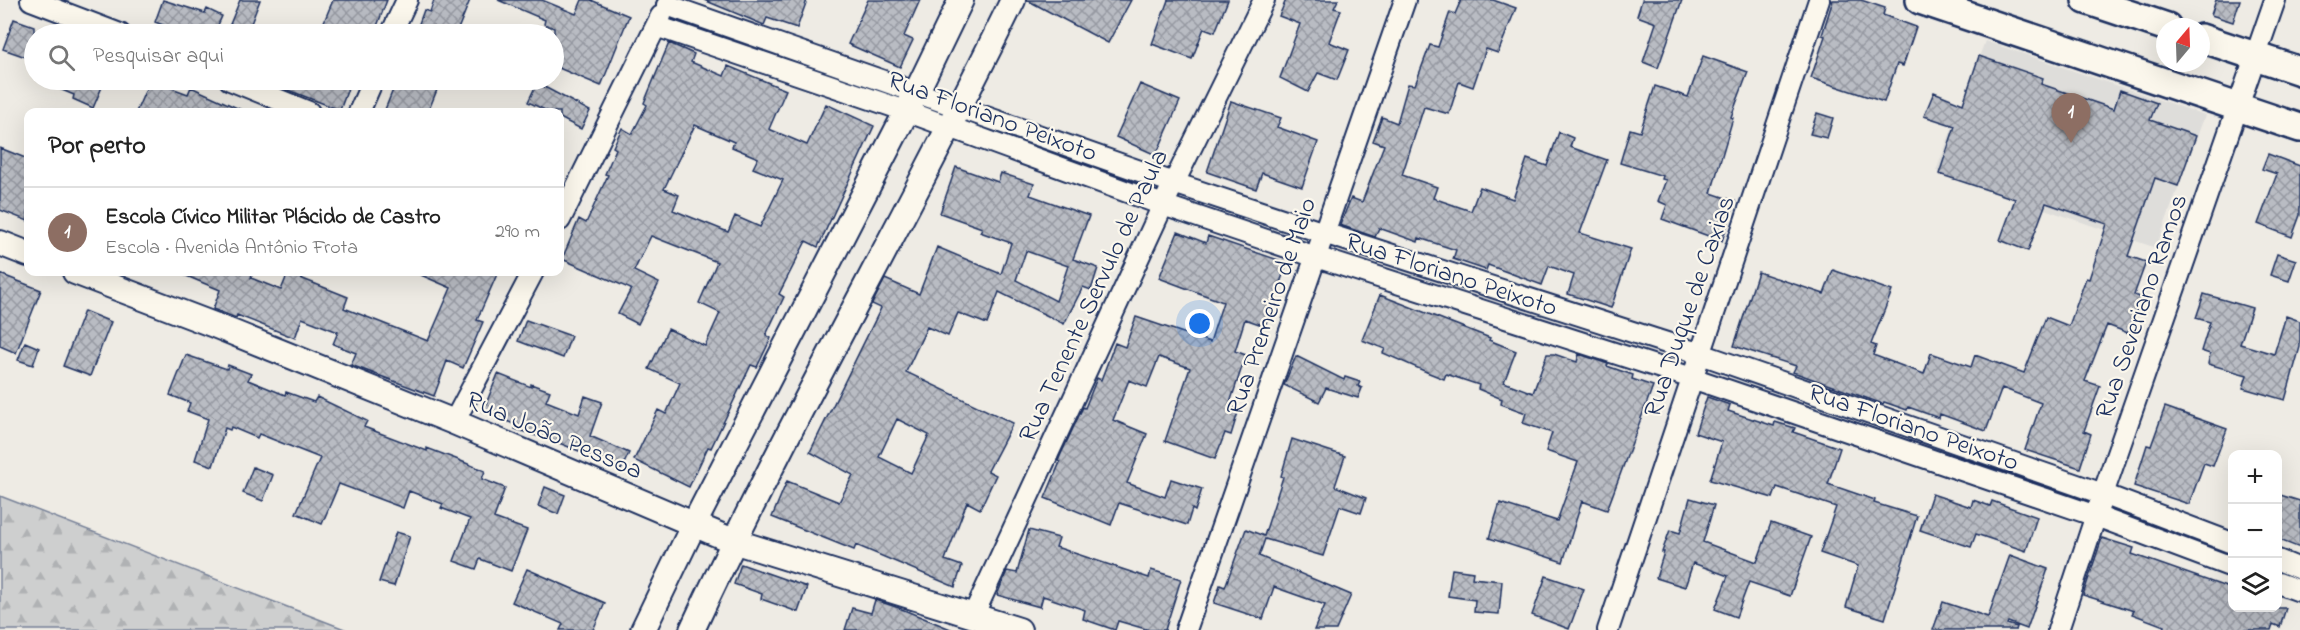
<!DOCTYPE html>
<html lang="pt">
<meta charset="utf-8">
<style>
:root{--surface:#fff;--page:#f2f2f2;--text:#222;--muted:#767676;--line:#e0e0e0;--accent:#d1495b}
body{margin:0;font-family:"Indie Flower",sans-serif;background:var(--page);color:var(--text)}
.controls{position:absolute;right:18px;bottom:18px;display:grid;overflow:hidden;border-radius:12px;box-shadow:0 6px 24px #0002}
.controls button{width:54px;height:54px;display:grid;place-items:center;padding:0;border:0;border-bottom:2px solid var(--line);background:var(--surface);color:var(--text);font:30px sans-serif}
.compass{position:absolute;left:2156px;top:18px;width:54px;height:54px;border-radius:50%;background:var(--surface);box-shadow:0 6px 24px #0002;rotate:19deg}
.you{position:absolute;left:1200px;top:324px;width:21px;height:21px;margin:-15px;border:4px solid #fff;border-radius:50%;background:#1a73e8;box-shadow:0 0 0 9px #1a73e833}
.badge{display:grid;place-items:center;width:39px;height:39px;border-radius:50%;background:var(--accent);color:#fff;font-size:20px;font-weight:700}
.pin{position:absolute;translate:-50% -50px;filter:drop-shadow(0 2px 3px #0008)}
.pin::after{content:'';position:absolute;top:32px;width:21px;height:18px;background:inherit;clip-path:polygon(0 0,100% 0,50% 100%)}
.list{margin:0;padding:0;list-style:none}
h2{display:flex;justify-content:space-between;align-items:center;height:78px;margin:0;padding:0 24px;font-size:26px}
h2 small{font-size:20px;font-weight:400;color:var(--muted)}
.list li{display:grid;grid-template-columns:39px 1fr auto;gap:18px;align-items:center;box-sizing:border-box;height:90px;padding:0 24px;border-top:2px solid var(--line)}
.list b{display:block;font-size:22px;white-space:nowrap}
.list p{margin:0;font-size:20px;white-space:nowrap;color:var(--muted)}
.list em{font-size:20px;font-style:normal;color:var(--muted)}
.icon{flex:none;width:33px;height:33px;fill:none;stroke:currentColor;stroke-width:2;stroke-linecap:round;stroke-linejoin:round}
.map{position:relative;flex:none;width:2300px;height:630px;overflow:hidden}
.search{position:absolute;background:var(--surface);box-shadow:0 6px 24px #0002;left:24px;top:24px;width:540px;height:66px;display:flex;align-items:center;gap:15px;box-sizing:border-box;padding:0 21px;border-radius:33px;color:var(--muted);font-size:22px}
.panel{position:absolute;background:var(--surface);box-shadow:0 6px 24px #0002;left:24px;top:108px;width:540px;height:168px;border-radius:12px}
.map>svg:first-child{display:block}
</style>
<div class="map">
<svg width="2300" height="630" viewBox="0 0 2300 630">
<defs>
<pattern id="forest-firs" width="22" height="20" patternUnits="userSpaceOnUse" patternTransform="scale(1.5)"><rect width="22" height="20" fill="#cecfcf"/><path d="M5 1l3.5 6h-7zM16 11l3.5 6h-7z" fill="#b0b2b4"/></pattern>
<pattern id="building-cross-hatch" width="8" height="8" patternUnits="userSpaceOnUse" patternTransform="scale(1.5)"><rect width="8" height="8" fill="#b9bcc3"/><path d="M0 0l8 8M0 8l8-8" fill="none" stroke="#9699a2"/></pattern>
</defs>
<rect width="100%" height="100%" fill="#eeebe4"/>
<filter id="ink" filterUnits="userSpaceOnUse"><feTurbulence type="fractalNoise" baseFrequency=".0167" numOctaves="2"/><feDisplacementMap in="SourceGraphic" scale="12" xChannelSelector="R" yChannelSelector="G"/><feConvolveMatrix kernelMatrix="1 2 1 2 8 2 1 2 1" color-interpolation-filters="sRGB"/></filter>
<g filter="url(#ink)">
<path fill="#deddda" d="M1985,41L2205,115L2156,248L1936,171Z"/>
<path fill="url(#forest-firs)" stroke="#747f96" stroke-width="1.5" d="M0,496L347,630H0Z"/>
<path fill="url(#building-cross-hatch)" stroke="#1b2f5e" stroke-width="1.5" fill-rule="evenodd" d="M163,0L205,13L207,9L222,16L214,34H187L155,22Z
M240,0H260L247,34H226Z
M333,0H387L374,34H319Z
M434,0H470L456,34H431L417,29L424,10L430,12Z
M498,0H542L576,14L582,0H591L629,16L601,86L554,66V28L544,24L545,20Z
M704,0H807L797,28L767,18L764,25Z
M868,0H920L904,36L913,40L900,67L848,44Z
M1027,0H1131L1108,43Z
M1168,0H1228L1215,32L1204,28L1192,59L1152,44Z
M1286,0H1338L1334,8L1341,10L1329,42L1349,50L1337,80L1318,73L1308,92L1280,78L1300,24L1279,16Z
M1461,0H1493L1516,8L1498,53L1486,49L1473,87L1459,82L1449,114L1424,107L1402,175L1437,187L1433,198L1471,211L1480,187L1513,199L1527,159L1547,166L1559,132L1573,138L1570,147L1607,160L1580,233L1631,249L1611,308L1568,294L1574,275L1549,266L1542,285L1488,265L1486,270L1453,259L1456,250L1419,238L1418,242L1379,228L1375,237L1340,225L1351,198L1362,202L1384,145L1373,141L1382,117L1397,123L1408,84L1415,85L1430,45L1438,47L1450,12L1455,14Z
M1642,0H1682L1658,68L1643,62L1656,23L1637,16Z
M1833,0H1861L1885,8L1883,15L1916,27L1903,66L1897,64L1884,102L1811,78L1825,36L1822,35Z
M2216,0H2240L2233,22L2211,15Z
M14,19L34,26V60L3,49Z
M669,43L694,54L691,62L724,76L728,66L786,90L769,129L807,145L826,104L874,126L818,247L806,241L779,294L784,297L766,335L771,338L757,367L751,365L711,448L708,447L689,487L634,460L658,410L666,414L680,383L649,369L668,329L705,346L720,313L699,303L717,262L651,236L634,271L659,283L638,324L618,314L631,289L562,259L579,219L586,223L608,175L605,174L616,149L613,147L622,128L632,134L647,105L644,103ZM695,125L734,142L732,147L758,158L753,168L783,180L760,227L735,216L728,232L673,210L679,195L664,189Z
M1703,56L1748,72L1731,117L1733,118L1711,193L1735,201L1722,241L1662,219L1667,205L1658,201L1666,180L1662,179L1663,176L1620,163L1630,129L1640,132L1655,86L1688,97Z
M1979,56L2043,78L2041,84L2114,109L2120,90L2157,103L2150,120L2196,136L2178,186L2155,178L2128,256L2146,262L2134,295L2141,298L2128,333L2107,325L2085,381L2100,386L2084,431L2091,434L2080,468L2025,450L2041,403L2002,388L1986,431L1940,414L1939,418L1908,407L1907,410L1884,402L1883,404L1793,372L1796,366L1734,346L1758,272L1824,294L1833,270L1892,291L1871,344L1876,346L1873,355L1924,374L1931,353L1971,367L1975,355L2024,373L2046,317L2069,326L2086,278L2089,279L2107,224L2046,203L2028,251L2000,240L2015,199L1939,174L1955,126L1924,116L1934,92L1963,104Z
M38,80H105L93,108L73,99L74,95Z
M150,80L188,94L191,87L246,112H136Z
M262,80H340L350,83L340,110Z
M397,80H441L428,112H384Z
M537,83L590,111L581,129L560,118V112H549L528,102Z
M1140,84L1180,101L1156,155L1116,137Z
M1231,101L1281,118L1277,127L1318,142L1302,187L1262,173L1256,189L1207,172Z
M1817,113L1833,118L1827,138L1810,134Z
M0,148L28,159V221L0,210Z
M2268,154L2300,166V215L2292,237L2258,224L2277,174L2262,169Z
M956,167L998,182L1001,173L1034,184L1030,195L1089,216L1073,259L1098,268L1091,290L1083,287L1064,324L999,292L987,324L958,313L948,336L927,327L906,372L1013,423L988,471L996,475L980,509L967,502L945,560L962,566L955,587L856,545L854,550L772,517L787,481L839,502L853,475L810,452L881,308L872,304L885,279L919,294L937,247L1001,274L1011,243L980,232L982,228L940,213ZM1026,251L1068,266L1056,301L1016,280ZM897,419L929,435L911,473L879,457Z
M1178,232L1206,243L1208,236L1287,263L1265,326L1245,319L1235,351L1246,355L1229,406L1239,409L1231,435L1225,433L1215,459L1165,441L1190,368L1159,357L1147,387L1129,380L1113,420L1147,434L1127,483L1165,497L1171,479L1202,489L1195,511L1192,509L1187,525L1119,503L1111,525L1045,498L1060,462L1058,461L1061,454L1083,407L1085,408L1097,378L1101,380L1115,343L1125,347L1136,317L1210,342L1223,302L1159,278Z
M2277,254L2296,260L2289,281L2270,275Z
M177,272H253L251,278L281,290L288,273L348,297L344,308L428,341L451,288L414,272H498L477,320L483,322L463,368L447,361L434,396L351,365L356,353L333,344L338,332L302,318L295,338L237,315L236,318L213,309L220,290Z
M0,274L41,290L16,353L0,346Z
M2204,294L2252,308L2240,344L2274,354L2286,316L2300,321V347L2285,400L2243,388L2247,375L2208,364L2210,354L2201,351L2210,322L2196,318Z
M1380,295L1490,338L1489,340L1516,351L1504,382L1533,393L1547,354H1554L1577,362L1579,354L1608,364L1607,366L1633,375L1632,379L1653,386L1607,510L1582,501L1563,562L1489,538L1500,503L1557,521L1578,462L1546,451L1552,433L1523,423L1526,413L1501,404L1502,399L1478,389L1479,385L1446,374L1444,379L1429,373L1383,353L1385,349L1362,340Z
M84,311L111,322L90,376L63,366Z
M526,320L571,336L563,358L518,341Z
M25,342L39,348L33,365L18,360Z
M186,355L227,369L228,365L251,374L248,380L285,395L286,392L314,402L317,397L367,421L364,427L427,451V448L456,459L485,471L482,479L505,488L494,518L527,530L511,571L480,559L476,569L454,561L470,519L441,508L443,504L409,491L403,508L339,484L322,524L296,513L320,458L259,434L257,438L231,427L230,430L225,428L213,466L195,460L208,419L187,411L190,403L170,395Z
M1296,356L1344,380L1345,377L1360,382L1358,386L1362,388L1358,398L1326,388L1319,402L1284,385Z
M498,374L531,387V384L550,391L546,401L579,414L585,396L602,402L590,436L629,453L621,470L599,461V459L559,443L515,429L516,425L483,411Z
M1707,397L1730,405L1728,411L1774,426L1775,422L1795,428L1793,432L1840,448L1828,484L1875,500L1874,503L1917,516L1885,619L1846,607L1858,566L1820,553L1836,507L1777,487L1773,498L1710,480L1722,442L1695,433Z
M2165,407L2227,429L2213,466L2204,463L2189,504L2134,486L2147,445L2151,446Z
M1292,439L1345,456L1335,486L1366,498L1361,513L1340,506L1323,556L1265,539L1259,556L1351,595L1336,630H1314L1325,605L1274,587L1263,619L1214,603L1220,585L1225,587L1246,529L1264,536L1283,477L1281,476Z
M253,467L273,475L263,501L243,493Z
M545,487L565,495L558,514L538,506Z
M1932,494L1971,507L1973,500L1990,506L1992,501L2037,517L2026,551L1976,534L1971,547L1920,530Z
M2277,494L2300,501V548L2277,539Z
M1690,498L1714,505L1703,542L1757,562L1771,523L1811,537L1790,596L1749,582L1736,617L1715,609L1728,576L1693,563L1685,587L1656,578L1664,552H1662L1670,530L1680,533Z
M1029,530L1059,538L1056,547L1149,578L1151,570L1181,579L1165,630H1149L1118,621L1115,630L1083,619L1085,610L1043,596L1040,607L997,595L1007,571L1017,573Z
M396,532L410,536L394,586L379,582Z
M2102,538L2134,548L2132,554L2232,589V608H2286L2280,627L2273,624L2271,630H2163L2164,626L2132,614L2134,611L2083,595Z
M2010,555L2048,569L2027,629L2008,622L2007,624L2017,627L2016,630H1933L1943,602L1988,617Z
M741,564L807,587L798,612L761,599L762,594L734,584Z
M527,569L605,603L593,630H560L563,624L512,602Z
M1452,569L1473,572L1472,578L1502,581L1499,614L1474,612L1475,600L1448,596Z
M1546,576L1584,589L1569,629L1532,615Z
M875,600L899,608L953,630H845L852,608L871,613Z"/>
<g fill="none" stroke-linecap="round" stroke-linejoin="round">
<defs>
<path id="minor" d="M31,0L120,34
M667,5L1174,183L1324,233L1701,354L2103,494L2232,543
M656,26L906,111L1163,205L1316,257L1692,378L2096,516L2232,567
M391,34L407,0
M230,80L309,112
M359,112L373,80
M560,220L661,16
M454,422L533,272
M2278,560L2300,569
M2278,583L2300,591
M973,616L1163,205L1264,0
M1186,630L1405,0
M1608,630L1819,0
M2058,630L2103,494L2275,0"/>
<path id="tertiary" d="M0,243L28,254
M75,272L214,325L454,422L733,541L1019,630
M643,630L694,524L916,93L961,0
M692,630C791,416 910,212 1013,0"/>
<path id="secondary" d="M1920,0L2300,128
M2086,0L2167,27
M2201,38L2300,71"/>
</defs>
<use href="#minor" stroke="#1b2f5e" stroke-width="24"/>
<use href="#tertiary" stroke="#1b2f5e" stroke-width="28"/>
<use href="#secondary" stroke="#1b2f5e" stroke-width="32"/>
<use href="#minor" stroke="#fbf7ec" stroke-width="20"/>
<use href="#tertiary" stroke="#fbf7ec" stroke-width="24"/>
<use href="#secondary" stroke="#fbf7ec" stroke-width="27"/>
</g>
</g>
<g text-anchor="middle" stroke-width="4.5" stroke-linejoin="round" paint-order="stroke">
<g font-size="26" fill="#1b2f5e" stroke="#fbf7ec">
<text transform="translate(993 115) rotate(20)" y="9">Rua Floriano Peixoto</text>
<text transform="translate(1452 273) rotate(18)" y="9">Rua Floriano Peixoto</text>
<text transform="translate(1092 295) rotate(-65)" y="9">Rua Tenente Servulo de Paula</text>
<text transform="translate(1270 306) rotate(-71)" y="9">Rua Premeiro de Maio</text>
<text transform="translate(1688 306) rotate(-71)" y="9">Rua Duque de Caxias</text>
<text transform="translate(2140 306) rotate(-71)" y="9">Rua Severiano Ramos</text>
<text transform="translate(1914 426) rotate(19)" y="9">Rua Floriano Peixoto</text>
<text transform="translate(555 434) rotate(23)" y="9">Rua João Pessoa</text>
</g>
</g>
</svg>
<div class="controls">
<button>+</button>
<button>−</button>
<button><svg class="icon" aria-label="layers" viewBox="0 0 24 24"><path d="M12 4l9 5-9 5-9-5zM3 14l9 5 9-5"/></svg></button>
</div>
<svg class="compass" viewBox="-18 -18 36 36"><path d="M0-13l5 13h-10z" fill="#e53935"/><path d="M0 13l5-13h-10z" fill="#767676"/></svg>
<div class="you"></div>
<div class="pin badge" style="left:2071px;top:143px;background:#8d6e63">1</div>
<div class="search"><svg class="icon" aria-label="search" viewBox="0 0 24 24"><circle cx="10" cy="10" r="6"/><path d="M15 15l6 6"/></svg>Pesquisar aqui</div>
<section class="panel">
<h2>Por perto<small></small></h2>
<ul class="list">
<li><span class="badge" style="background:#8d6e63">1</span><div><b>Escola Cívico Militar Plácido de Castro</b><p>Escola · Avenida Antônio Frota</p></div><em>290 m</em></li>
</ul>
</section>
</div>
